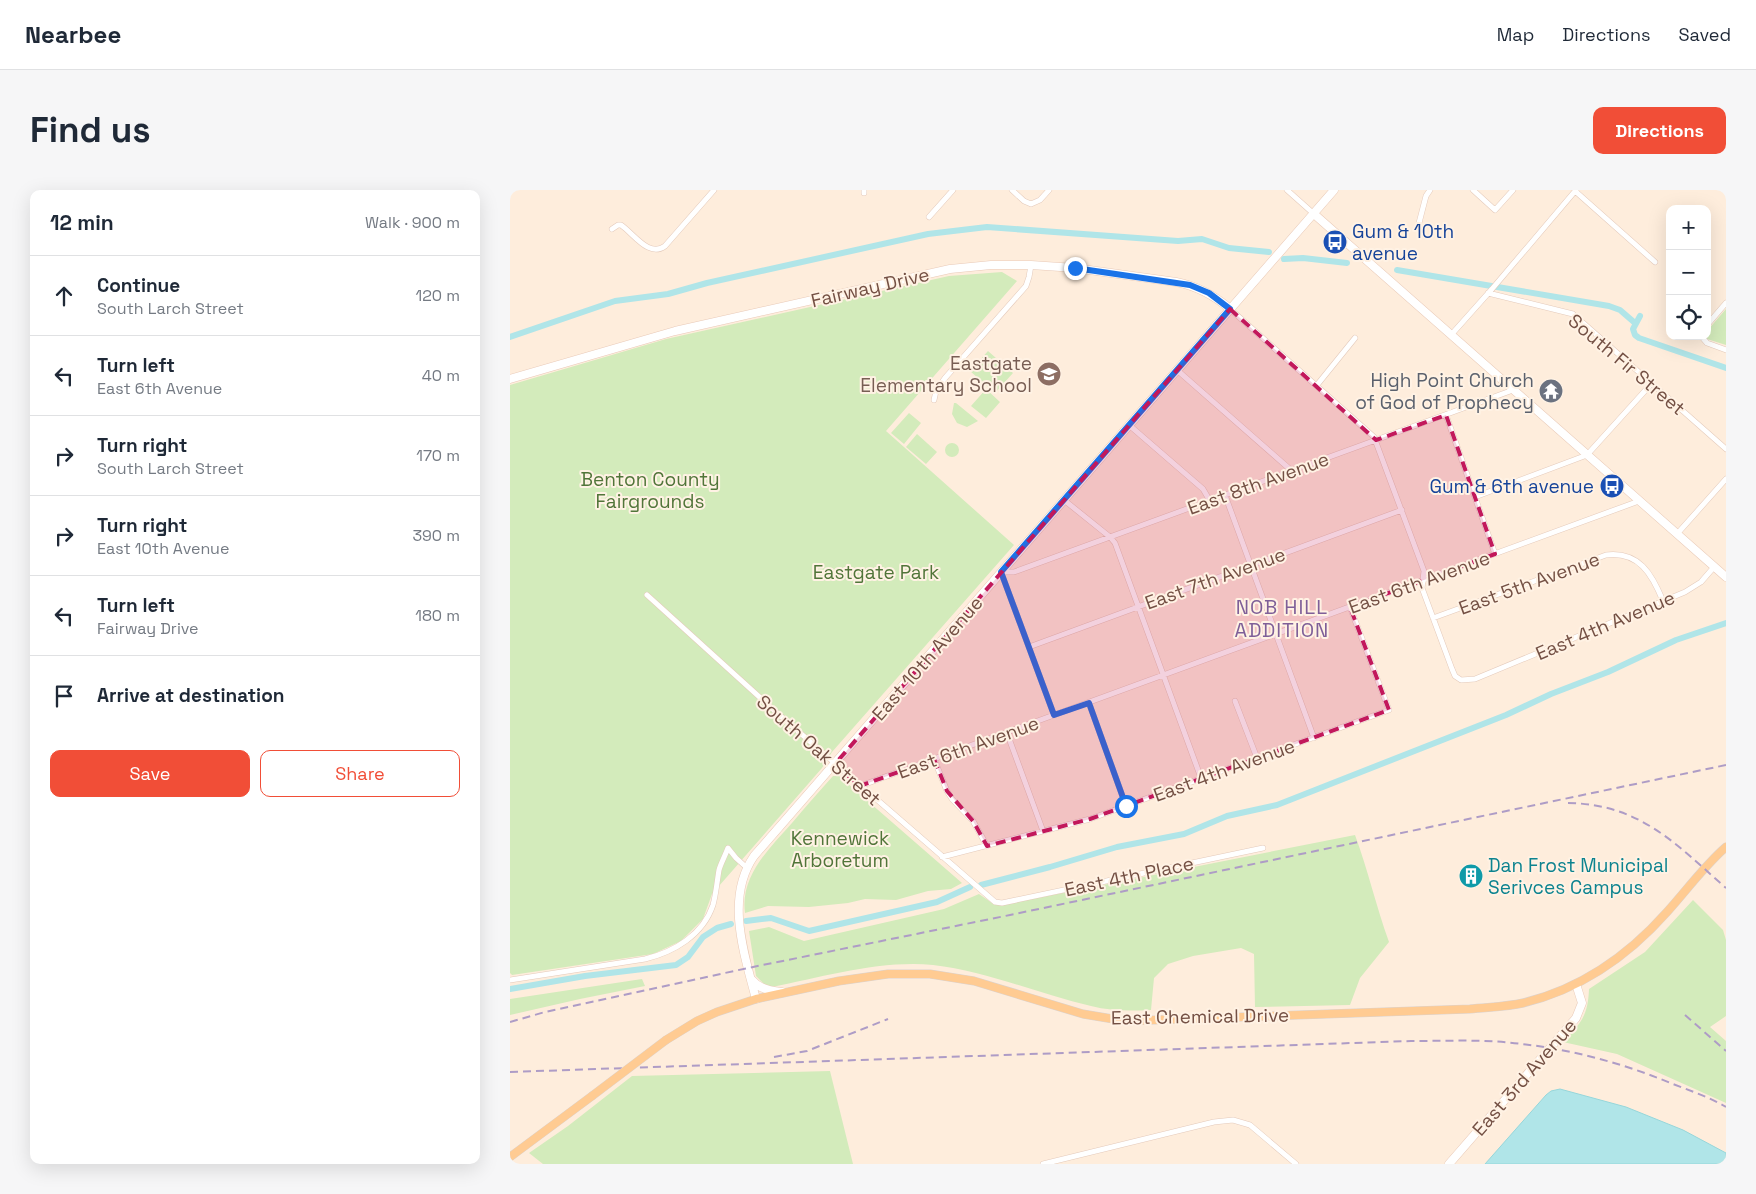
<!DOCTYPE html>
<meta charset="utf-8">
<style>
:root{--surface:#fff;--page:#f6f6f7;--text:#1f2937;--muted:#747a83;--line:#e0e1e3;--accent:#f14e37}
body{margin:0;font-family:"Space Grotesk",sans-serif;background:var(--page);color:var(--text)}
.controls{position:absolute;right:15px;top:15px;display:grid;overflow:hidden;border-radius:10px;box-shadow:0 5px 20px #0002}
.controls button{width:45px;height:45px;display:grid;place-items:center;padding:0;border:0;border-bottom:1px solid var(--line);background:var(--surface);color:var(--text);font:25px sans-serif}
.stop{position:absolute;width:15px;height:15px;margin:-11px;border:4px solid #1a73e8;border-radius:50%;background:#fff}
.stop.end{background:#1a73e8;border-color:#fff;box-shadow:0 1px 5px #0008}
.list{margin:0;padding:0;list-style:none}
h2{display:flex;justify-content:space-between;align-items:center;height:65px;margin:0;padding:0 20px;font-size:21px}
h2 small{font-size:16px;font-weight:400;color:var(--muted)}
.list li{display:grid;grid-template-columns:32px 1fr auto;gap:15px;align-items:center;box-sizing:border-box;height:80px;padding:0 20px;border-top:1px solid var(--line)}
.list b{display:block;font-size:19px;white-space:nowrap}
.list p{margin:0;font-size:16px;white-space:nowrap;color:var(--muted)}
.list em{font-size:16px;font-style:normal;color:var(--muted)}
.actions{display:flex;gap:10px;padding:15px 20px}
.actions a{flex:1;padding:11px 0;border:1px solid var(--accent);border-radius:10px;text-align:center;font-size:18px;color:var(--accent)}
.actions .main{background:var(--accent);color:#fff}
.icon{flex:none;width:28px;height:28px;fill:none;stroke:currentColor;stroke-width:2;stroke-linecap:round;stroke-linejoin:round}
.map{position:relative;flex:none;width:1216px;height:974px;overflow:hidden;border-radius:10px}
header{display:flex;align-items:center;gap:30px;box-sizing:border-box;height:70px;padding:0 25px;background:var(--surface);border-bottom:1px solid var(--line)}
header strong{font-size:24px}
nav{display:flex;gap:28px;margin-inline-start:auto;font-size:18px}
.intro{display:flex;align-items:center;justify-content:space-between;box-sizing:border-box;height:120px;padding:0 30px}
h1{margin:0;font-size:35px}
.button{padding:12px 22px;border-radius:10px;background:var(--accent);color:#fff;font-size:18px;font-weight:700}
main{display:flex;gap:30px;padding:0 30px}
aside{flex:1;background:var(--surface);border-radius:10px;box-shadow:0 5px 20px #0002}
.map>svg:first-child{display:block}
</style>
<header>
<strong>Nearbee</strong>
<nav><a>Map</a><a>Directions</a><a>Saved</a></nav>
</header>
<div class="intro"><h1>Find us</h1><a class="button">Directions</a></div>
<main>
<aside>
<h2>12 min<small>Walk · 900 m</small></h2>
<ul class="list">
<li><svg class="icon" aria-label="ahead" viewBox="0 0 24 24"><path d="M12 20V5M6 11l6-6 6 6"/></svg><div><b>Continue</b><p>South Larch Street</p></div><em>120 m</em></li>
<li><svg class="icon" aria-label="left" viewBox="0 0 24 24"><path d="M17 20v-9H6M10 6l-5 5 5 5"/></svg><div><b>Turn left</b><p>East 6th Avenue</p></div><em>40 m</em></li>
<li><svg class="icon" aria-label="right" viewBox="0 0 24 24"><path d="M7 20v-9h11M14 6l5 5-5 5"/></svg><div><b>Turn right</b><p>South Larch Street</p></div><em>170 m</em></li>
<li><svg class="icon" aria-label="right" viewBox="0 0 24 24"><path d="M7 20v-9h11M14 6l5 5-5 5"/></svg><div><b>Turn right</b><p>East 10th Avenue</p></div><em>390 m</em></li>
<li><svg class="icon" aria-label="left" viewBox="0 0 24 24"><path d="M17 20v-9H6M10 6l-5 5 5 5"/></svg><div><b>Turn left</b><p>Fairway Drive</p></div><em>180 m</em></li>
<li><svg class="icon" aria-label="arrive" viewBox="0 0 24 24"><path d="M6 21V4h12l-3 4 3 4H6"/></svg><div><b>Arrive at destination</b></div></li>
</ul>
<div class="actions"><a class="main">Save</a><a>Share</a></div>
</aside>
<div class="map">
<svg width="1216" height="974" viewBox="0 0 1216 974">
<rect width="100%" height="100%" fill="#feeddc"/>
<path fill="#d3ebbb" d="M492,82L507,91L376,241L504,355L322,562L312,578L202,704L193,729L171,751L143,764L2,785L0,783V195L156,149L439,86Z
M1216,119V155L1197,149L1195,146H1197V141Z
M478,161L503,183L485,203L460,181Z
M476,199L490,212L476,228L461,216Z
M444,213H446L468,231L457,237L447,233L442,224Z
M399,223L411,233L394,254L381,243Z
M407,244L427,262L416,274L396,257Z
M435 260a7 7 0 1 1 14 0a7 7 0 1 1-14 0Z
M323,586H329L452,693L441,699L418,701L386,710L355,709L338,713L299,717L258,716L235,723C230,686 259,659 282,633C295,617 309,602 323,586Z
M845,645C858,680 866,716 879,752L850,788L840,815L745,817L744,764L731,758L683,766L658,774L644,788L641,820C621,821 600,821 581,816C528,804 477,781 423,775C370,770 313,787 262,797L254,794L246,786L239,741L259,737L294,751L434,719L469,704L482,713L492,715Z
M1183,710L1213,740L1216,750V826L1200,837L1216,851V913L1107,864L1053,852C1071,833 1078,826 1079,799L1135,762Z
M132,789L135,796L70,809L0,825V809Z
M320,881L343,974H33L19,963L58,936L122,886Z"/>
<path fill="#b0e5e8" stroke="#96d6da" d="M1050,899L1116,917L1173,940L1216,963V974H975L1036,905L1041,901Z"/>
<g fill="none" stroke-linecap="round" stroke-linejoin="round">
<path stroke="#b0e5e8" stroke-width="6" d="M774,69L793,68L837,73
M887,80L1099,116L1110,120L1125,133
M1130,126L1123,139L1125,145L1129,148L1216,178
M0,147L105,111L158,104L197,93L418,44L477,37L668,51L692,49L719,58L759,62
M471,695L540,677L607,657L674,644L717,626L767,615L996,525L1041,504L1098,482L1166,450L1216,433
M236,731L261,728L299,741L427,712L460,697
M0,799L75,786L166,775L178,767L193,747L207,738L221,734"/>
<defs>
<path id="street" d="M354,0V3
M502,0L514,11L521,14L530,10L539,0
M777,0L804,24
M963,0L985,20L1003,0
M1065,1L1145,72
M419,27L443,0
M909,33L916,6L920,0
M102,39L108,35H111C124,44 139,68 155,56L204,0
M978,103L1063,124L1216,259
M720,119L864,247L914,381L912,398L942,479L945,486L951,490L965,489L1175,402L1191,392L1204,377
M1197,135L1216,113
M941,145L982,99L1066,0
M1191,146L1197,153L1216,160
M667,180L782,281
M807,195L845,148
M424,210L426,201L435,188L516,96L519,87L521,75
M936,225L985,364
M619,235L693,299L700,311
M715,305L804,548
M965,307L1077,265L1142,193
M554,310L600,347L605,353L691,588
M1167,344L1216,289
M137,405L266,522L485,712L492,713L753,658
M923,428L1096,365C1129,361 1142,384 1153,411
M519,457L892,320
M725,511L747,568
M579,513L616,616
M544,525L491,382H504L1003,200
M497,543L533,641
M424,569L437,601L442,609L463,631L477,656
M350,596L1129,311
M432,667L580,629L879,520L840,417
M0,790L135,769C164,762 193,745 203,715C206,704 207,692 209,680C211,673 215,666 218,658L226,668L236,677
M533,974L704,932L723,930L740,935L786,974"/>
<path id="secondary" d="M804,24L1216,387
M0,189L165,141L440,79L481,75H521L565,78L666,92C687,96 704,105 720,119
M242,790C249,799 261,801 272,802
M246,809C234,763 215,708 244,666L824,0
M939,974L1066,828L1072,813L1066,794"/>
<path id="primary" d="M156,850L187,831L207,822L246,809L329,791L378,784H420L464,791L573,824L615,831L960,819C977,817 996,817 1013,813C1071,799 1118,766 1157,722C1176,701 1195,675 1216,657
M0,967L82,906"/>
</defs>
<use href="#street" stroke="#e4cabb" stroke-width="6"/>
<use href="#secondary" stroke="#e9cab8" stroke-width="9"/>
<use href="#primary" stroke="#dbd2ce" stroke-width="9"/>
<use href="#street" stroke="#fff" stroke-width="5"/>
<use href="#secondary" stroke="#fff" stroke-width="8"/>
<use href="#primary" stroke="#ffcb92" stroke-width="8"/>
<path stroke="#ae9cc6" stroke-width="2" stroke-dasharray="8 5" stroke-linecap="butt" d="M1058,613C1130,614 1166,654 1216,698
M1175,825L1216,861
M0,832L35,822L238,778L500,725L1216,575
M264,867L297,861L378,829
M0,882L901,851C938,851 975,849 1012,854C1064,860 1115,874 1163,894C1181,901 1199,907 1216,917"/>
<defs>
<path id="primary-bridge" d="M82,906L156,850"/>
</defs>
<use href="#primary-bridge" stroke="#dbd2ce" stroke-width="9" stroke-linecap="butt"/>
<use href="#primary-bridge" stroke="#ffcb92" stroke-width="8"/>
</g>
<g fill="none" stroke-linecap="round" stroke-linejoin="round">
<path stroke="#1a73e8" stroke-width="6" d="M565,78L680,95L699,103L720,119L491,382L544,525L579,513L616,616"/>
</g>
<path fill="#c2185b" fill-opacity="0.2" stroke="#c2185b" stroke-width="4" stroke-dasharray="10 6" stroke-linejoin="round" d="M720,119L866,250L936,225L985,364L840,417L879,520L580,629L477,656L463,631L437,601L424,569L350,596L325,574Z"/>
<defs>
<symbol id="bus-disc" viewBox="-11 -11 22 22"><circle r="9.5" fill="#1a4fb4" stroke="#fff2e4"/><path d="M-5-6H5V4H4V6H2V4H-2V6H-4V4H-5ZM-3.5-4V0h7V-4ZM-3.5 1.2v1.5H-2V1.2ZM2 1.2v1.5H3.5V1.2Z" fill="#fff"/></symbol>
<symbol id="school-disc" viewBox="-11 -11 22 22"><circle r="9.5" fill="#8d6e63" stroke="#fff2e4"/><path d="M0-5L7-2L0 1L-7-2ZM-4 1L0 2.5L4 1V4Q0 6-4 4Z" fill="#fff"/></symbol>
<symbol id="temple-disc" viewBox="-11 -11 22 22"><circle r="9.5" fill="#6b7280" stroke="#fff2e4"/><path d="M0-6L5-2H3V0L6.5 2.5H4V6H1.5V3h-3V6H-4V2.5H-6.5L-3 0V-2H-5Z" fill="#fff"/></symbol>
<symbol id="building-disc" viewBox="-11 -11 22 22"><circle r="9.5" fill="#0f9aa8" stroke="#fff2e4"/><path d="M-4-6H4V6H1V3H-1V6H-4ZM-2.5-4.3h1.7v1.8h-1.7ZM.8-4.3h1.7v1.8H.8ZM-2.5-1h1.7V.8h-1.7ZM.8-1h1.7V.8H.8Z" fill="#fff"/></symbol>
</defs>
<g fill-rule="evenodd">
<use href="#bus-disc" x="811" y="38" width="28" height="28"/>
<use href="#school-disc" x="525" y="170" width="28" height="28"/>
<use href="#temple-disc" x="1027" y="187" width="28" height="28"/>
<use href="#bus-disc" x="1088" y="282" width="28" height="28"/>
<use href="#building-disc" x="947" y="672" width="28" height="28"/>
</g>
<g text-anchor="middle" stroke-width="4" stroke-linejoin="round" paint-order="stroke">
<g font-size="19" fill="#164399" stroke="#fff2e4" text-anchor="start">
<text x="842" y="48">Gum &amp; 10th<tspan x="842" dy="22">avenue</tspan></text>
<text x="1084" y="303" text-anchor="end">Gum &amp; 6th avenue</text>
</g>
<g font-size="19" fill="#745044" stroke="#fff2e4">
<text transform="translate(360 97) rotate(-13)" y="7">Fairway Drive</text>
<text transform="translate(1117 174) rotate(40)" y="7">South Fir Street</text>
<text transform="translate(748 293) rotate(-20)" y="7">East 8th Avenue</text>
<text transform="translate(705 388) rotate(-20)" y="7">East 7th Avenue</text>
<text transform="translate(909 392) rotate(-20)" y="7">East 6th Avenue</text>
<text transform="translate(1019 393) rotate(-20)" y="7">East 5th Avenue</text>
<text transform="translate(1095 435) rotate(-23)" y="7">East 4th Avenue</text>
<text transform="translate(417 468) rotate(-49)" y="7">East 10th Avenue</text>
<text transform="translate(458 557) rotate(-20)" y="7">East 6th Avenue</text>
<text transform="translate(309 560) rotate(41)" y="7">South Oak Street</text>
<text transform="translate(714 580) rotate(-20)" y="7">East 4th Avenue</text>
<text transform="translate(619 686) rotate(-12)" y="7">East 4th Place</text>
<text transform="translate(690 826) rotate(-1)" y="7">East Chemical Drive</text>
<text transform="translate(1014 887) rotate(-49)" y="7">East 3rd Avenue</text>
</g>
<g font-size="19" fill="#785e54" stroke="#fff2e4" text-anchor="end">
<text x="522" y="180">Eastgate<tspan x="522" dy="22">Elementary School</tspan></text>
</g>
<g font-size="19" fill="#5b616d" stroke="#fff2e4" text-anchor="end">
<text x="1024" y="197">High Point Church<tspan x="1024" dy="22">of God of Prophecy</tspan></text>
</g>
<g font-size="19" fill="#517539" stroke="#fff2e4">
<text x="140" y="296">Benton County<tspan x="140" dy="22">Fairgrounds</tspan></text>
<text x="366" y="389">Eastgate Park</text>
<text x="330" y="655">Kennewick<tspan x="330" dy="22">Arboretum</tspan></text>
</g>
<g font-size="19" fill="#0d838f" stroke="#fff2e4" text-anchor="start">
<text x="978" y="682">Dan Frost Municipal<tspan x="978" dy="22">Serivces Campus</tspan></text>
</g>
<g font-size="20" letter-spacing="1" fill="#7f5f98" stroke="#fff2e4">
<text x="772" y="424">NOB HILL<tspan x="772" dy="23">ADDITION</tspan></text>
</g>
</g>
</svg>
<div class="controls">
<button>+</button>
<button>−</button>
<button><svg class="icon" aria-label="locate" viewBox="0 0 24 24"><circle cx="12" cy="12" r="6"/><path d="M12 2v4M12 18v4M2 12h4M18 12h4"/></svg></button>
</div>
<div class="stop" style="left:616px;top:616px"></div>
<div class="stop end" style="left:565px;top:78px"></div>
</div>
</main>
